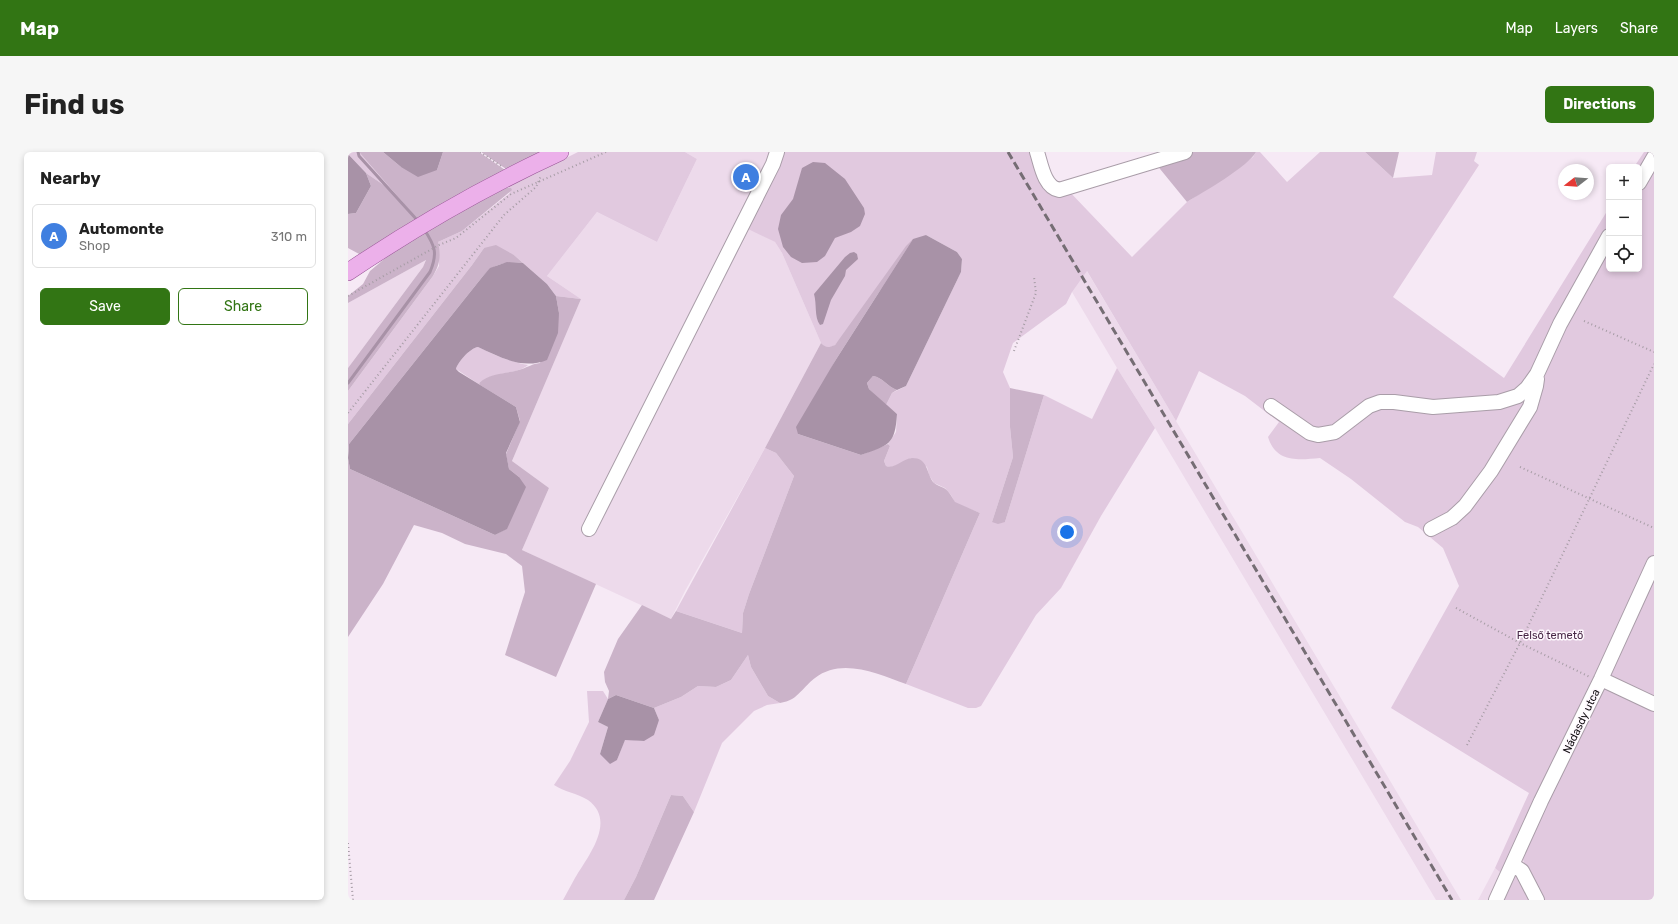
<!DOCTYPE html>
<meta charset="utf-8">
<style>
:root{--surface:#fff;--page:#f6f6f6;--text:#222;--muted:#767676;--line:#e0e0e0;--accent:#327514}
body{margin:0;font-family:Rubik,sans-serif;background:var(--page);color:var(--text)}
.controls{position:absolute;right:12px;top:12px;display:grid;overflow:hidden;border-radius:6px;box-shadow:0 2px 6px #0003}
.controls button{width:36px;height:36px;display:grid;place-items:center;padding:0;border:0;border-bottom:1px solid var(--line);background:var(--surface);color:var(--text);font:20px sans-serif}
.compass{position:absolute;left:1210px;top:12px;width:36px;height:36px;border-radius:50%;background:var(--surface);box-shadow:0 2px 6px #0003;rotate:253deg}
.you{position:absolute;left:719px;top:380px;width:14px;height:14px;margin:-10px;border:3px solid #fff;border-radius:50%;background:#1a73e8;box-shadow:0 0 0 6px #1a73e833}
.badge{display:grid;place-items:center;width:26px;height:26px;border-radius:50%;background:var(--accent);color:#fff;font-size:13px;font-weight:700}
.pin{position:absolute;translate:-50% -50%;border:2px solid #fff;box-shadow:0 1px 4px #0006}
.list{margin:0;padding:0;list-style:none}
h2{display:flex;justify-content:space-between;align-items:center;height:52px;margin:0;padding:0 16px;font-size:17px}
h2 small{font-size:13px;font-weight:400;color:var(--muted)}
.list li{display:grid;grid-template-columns:26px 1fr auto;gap:12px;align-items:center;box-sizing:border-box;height:64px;margin:0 8px 8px;padding:0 8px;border:1px solid var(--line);border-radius:6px}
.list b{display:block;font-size:15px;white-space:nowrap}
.list p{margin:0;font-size:13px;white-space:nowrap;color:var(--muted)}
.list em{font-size:13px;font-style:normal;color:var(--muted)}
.actions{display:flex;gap:8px;padding:12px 16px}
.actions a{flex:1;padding:9px 0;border:1px solid var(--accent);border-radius:6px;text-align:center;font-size:14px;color:var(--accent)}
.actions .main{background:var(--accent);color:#fff}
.icon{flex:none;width:22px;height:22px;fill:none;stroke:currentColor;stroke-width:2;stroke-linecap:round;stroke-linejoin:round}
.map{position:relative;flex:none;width:1306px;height:748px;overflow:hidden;border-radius:6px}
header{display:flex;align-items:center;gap:24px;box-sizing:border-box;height:56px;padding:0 20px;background:var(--accent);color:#fff}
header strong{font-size:19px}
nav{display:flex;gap:22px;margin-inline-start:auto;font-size:14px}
.intro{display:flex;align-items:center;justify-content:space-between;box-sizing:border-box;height:96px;padding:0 24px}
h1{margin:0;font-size:28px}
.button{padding:10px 18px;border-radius:6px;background:var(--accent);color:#fff;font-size:14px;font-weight:700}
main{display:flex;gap:24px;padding:0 24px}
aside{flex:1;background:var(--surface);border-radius:6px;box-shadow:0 2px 6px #0003}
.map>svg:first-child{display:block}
</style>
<header>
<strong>Map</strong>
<nav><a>Map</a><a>Layers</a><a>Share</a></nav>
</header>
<div class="intro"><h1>Find us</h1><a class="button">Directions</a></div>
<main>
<aside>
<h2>Nearby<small></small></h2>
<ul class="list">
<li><span class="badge" style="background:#3f7fe0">A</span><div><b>Automonte</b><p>Shop</p></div><em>310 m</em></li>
</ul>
<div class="actions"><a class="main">Save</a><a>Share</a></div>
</aside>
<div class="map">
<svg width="1306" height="748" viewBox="0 0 1306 748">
<rect width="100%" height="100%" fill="#f6e9f5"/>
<path fill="#eddaeb" d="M337,0H434L398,75L427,90L434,101L473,191L417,296L337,439L323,467L174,398L201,336L164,309L233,147L199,124L249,60L309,90L349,7Z
M668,0L1113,748H1088L807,276L769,216L724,140Z
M78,108L75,115L0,216V151Z
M1147,716L1167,733L1160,748H1130Z"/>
<path fill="#e1c9df" d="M0,0H11L71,69L40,36L18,21L0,2Z
M230,0H337L349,7L309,90L249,60L199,124L233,147L208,144L199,132L166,103L136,96L124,113L0,272V239L85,124L91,114L90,90L114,79L162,41L158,36Z
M434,0H692L703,34L718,36L784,105L839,50L888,18L905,5L908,0H912L939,30L972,0H1017L1045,26L1084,23L1088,0H1129L1126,9L1131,13L1045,145L1156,226L1261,56V117H1291V15H1286L1296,0H1306V748H1192L1180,724L1173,701L1154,722L1147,716L1181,641L1043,556L1111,434L1095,396L1070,375L1057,370L1003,327L972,306C950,308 928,311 920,285L931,270L897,244L851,219L828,269L739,119L724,140L718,152L665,191L655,220L662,236V275L665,305L644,370H657L696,243L744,267L769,216L807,276L753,364L713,436L688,463L633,554L628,556H620L558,532L632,361L607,351L603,343L597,336L586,331L581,323L579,315L563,306C555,310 547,317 538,314L536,309L542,294L540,292L548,280L549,262L538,253L544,241L558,234L613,120L614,107L609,100L578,83L487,193L481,196L477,195L473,191L434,101L427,90L398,76Z
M130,195C147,203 162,210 180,213C169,223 145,219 131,231L132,233L108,217C110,210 122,196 130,195Z
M417,296L428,301L446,324L401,442L395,461L394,481L328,459Z
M400,503L403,515L420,544L432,551L419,553L406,559L374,591L346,660L335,644L323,643L288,725L276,748H215C219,741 223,733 227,726C240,704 269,669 240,648C229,641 216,640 206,633L222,609L241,570L239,539H255L260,547L250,570L260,575L252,602L269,608L277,587L295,589L311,568L306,556L333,545L350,534L368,535L383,528Z
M1167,720L1187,748H1148Z"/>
<path fill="#cbb3c9" d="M11,0H35L53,15L89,18L95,0H131L160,20L71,69Z
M133,0H199L158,17Z
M843,0H908C901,14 854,41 839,50L808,12Z
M1017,0H1051L1045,26Z
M18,21L40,36L70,69L13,103L0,96V62L8,61L23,34Z
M158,36H163L164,38L114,79L90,90C93,104 92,112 85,124L0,239V216L75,115L78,108L0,151V144L15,132L22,119L47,98L132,49Z
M565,87L487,209L450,282L513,303L540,292L542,294L536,309L538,314C548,317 554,307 564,306C580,306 578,320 585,330C588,333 592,334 596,336C601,339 604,345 607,350L632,361L558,532C530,522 494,505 467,526C460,531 449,545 444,547C441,549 436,550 432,551L420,544L403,515L400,503L383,528L368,535L350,534L333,545L306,556L268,543L260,547L261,539L257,530L256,520L270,487L294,453L323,467L328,459L394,481L395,461L401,442L446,324L428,301L417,296L473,191C478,196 480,196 487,193L558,94Z
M148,93L166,103L175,111C157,110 147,111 135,124L1,292L0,301V272L124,113L136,96Z
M208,144L233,147L164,309L201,336L174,398L248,432L208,525L157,503L177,440L174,414L158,402L117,392L94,381L66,373L35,432L0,485V306L2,317L147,383L158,377L171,325L161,317L158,302L172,269L168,255L132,233L131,231C143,220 160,222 174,217C180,215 184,212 192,211L211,161Z
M525,224C534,225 540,235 549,238L544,241L538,253L521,237L519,231Z
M662,236L696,243L657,370L650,372L644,370L665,305L662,275Z
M323,643L335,644L346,660L306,748H276L288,725Z"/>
<path fill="#a892a7" d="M35,0H95L89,18L70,25L53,15Z
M0,2L18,21L23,34L8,61L0,62Z
M465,10L477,11L497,27L516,56L517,62L512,74L503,80L487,86L477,104L469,110L454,111L443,105L435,95L430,77L433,63L445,47L454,16Z
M578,83L609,100L614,107L613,120L558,234L549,238C540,235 534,225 525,224L519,231L521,237L549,262C547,293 541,293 513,303L450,282L448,275L487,209L565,87Z
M506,100L509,102L510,107L498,118L497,124L483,148L475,172L472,173C466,165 469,152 466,142L497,105L502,101Z
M159,110L175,111L199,132L208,144L211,161L210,181L199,208C174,218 152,205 130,195C122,196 110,210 108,217L111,220L168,255L172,270L158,301L161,317L171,325L178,335L159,377L147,383L2,317L0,306L1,292L135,124L142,116Z
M268,543L306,556L311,568L306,583L296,589L277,588L269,608L262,612L252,602L260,575L250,570L260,547Z"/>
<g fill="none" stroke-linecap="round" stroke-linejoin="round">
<path stroke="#a892a7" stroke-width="3" d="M10,0L11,4L70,69
M0,231L82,120C90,101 87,94 76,77"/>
<defs>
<path id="minor" d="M689,0C693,12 696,35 711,38L837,0
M1291,31L1306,5
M923,254L962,281L970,283L987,280L1021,254L1032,250H1046L1085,255L1151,250L1170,244L1179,236L1189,222L1212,172L1261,84
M241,377L425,12L429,0
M1083,377L1104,366L1117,354L1143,319L1182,255L1188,234L1189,227
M1253,527L1306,552
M1165,713L1174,719L1189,748
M1148,748L1193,649L1253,527L1306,411"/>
<path id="major" d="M0,120C67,75 138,34 212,0"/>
</defs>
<use href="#minor" stroke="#a99da8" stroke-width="16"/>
<use href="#major" stroke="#975495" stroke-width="18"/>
<path stroke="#a69ca5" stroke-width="2" stroke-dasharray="1 3" stroke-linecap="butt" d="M132,0L153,14
M0,144L91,93L108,86L163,42L258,0
M1236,169L1306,200
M666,199L688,141L686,125
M0,261L156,63L188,35L193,24
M1172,315L1306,376
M1108,456L1172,491L1242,525
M1119,593L1172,491L1306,212
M0,691L5,748"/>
<use href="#minor" stroke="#fff" stroke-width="14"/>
<use href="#major" stroke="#ecb0ea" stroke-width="17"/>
<path stroke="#756d74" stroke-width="3" stroke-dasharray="8 4" stroke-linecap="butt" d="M660,0L1104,748"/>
</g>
<g text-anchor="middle" stroke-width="3" stroke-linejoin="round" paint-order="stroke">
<g font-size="11" fill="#462545" stroke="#fef9fe">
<text x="1202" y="487">Felső temető</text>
</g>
<g font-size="11" fill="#110d11" stroke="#fef9fe">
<text transform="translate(1233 569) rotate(-64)" y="4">Nádasdy utca</text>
</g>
</g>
</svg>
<div class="controls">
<button>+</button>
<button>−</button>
<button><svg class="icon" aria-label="locate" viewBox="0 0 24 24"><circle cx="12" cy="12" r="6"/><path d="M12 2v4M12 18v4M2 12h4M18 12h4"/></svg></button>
</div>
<svg class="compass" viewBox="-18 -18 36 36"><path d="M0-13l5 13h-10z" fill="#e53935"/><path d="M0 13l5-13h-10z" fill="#767676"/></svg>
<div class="you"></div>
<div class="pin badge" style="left:398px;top:25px;background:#3f7fe0">A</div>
</div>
</main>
